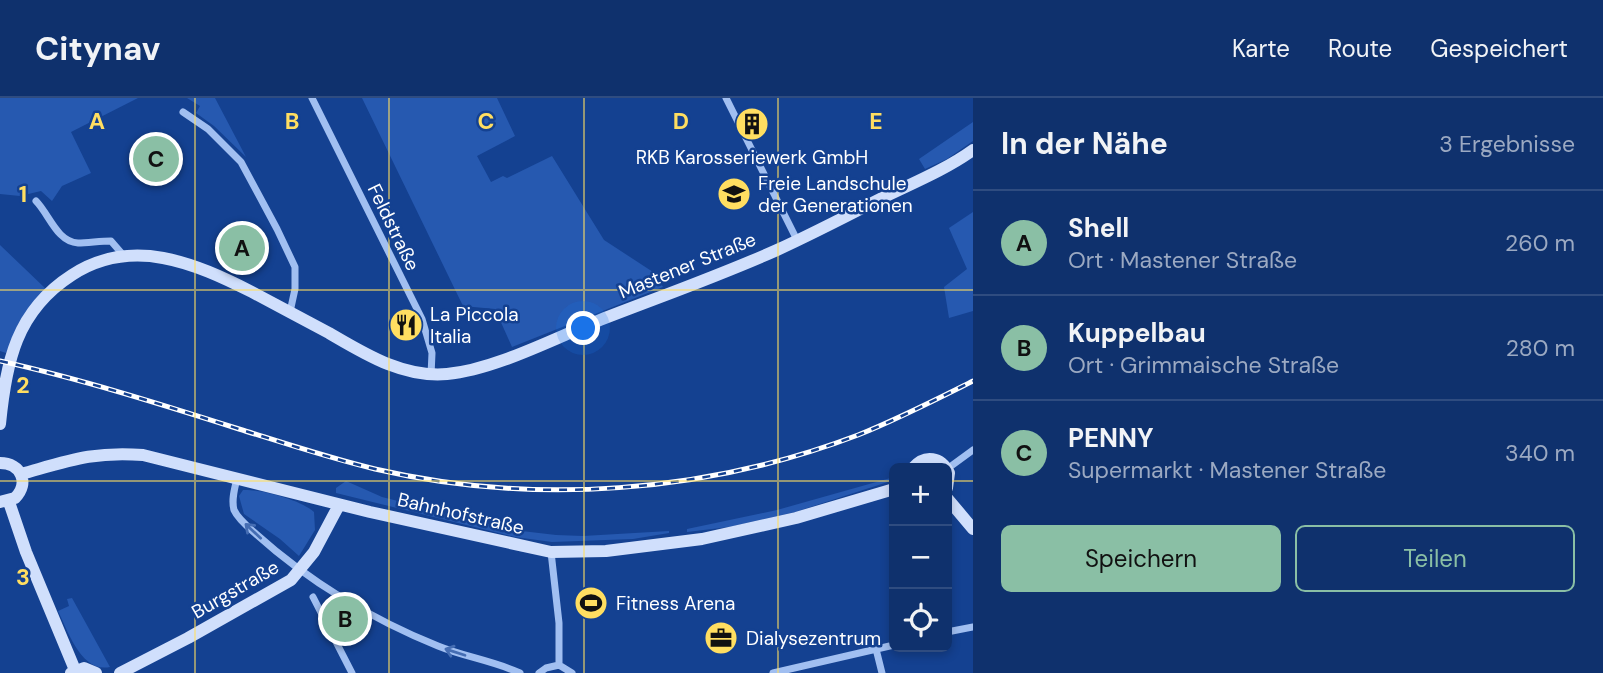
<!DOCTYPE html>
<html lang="de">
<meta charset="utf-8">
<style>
:root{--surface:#0f316d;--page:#1d3d75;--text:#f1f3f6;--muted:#9ba9c2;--line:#2f4c80;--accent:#8abfa5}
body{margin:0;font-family:"DM Sans",sans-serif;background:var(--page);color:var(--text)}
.controls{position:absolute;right:21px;bottom:21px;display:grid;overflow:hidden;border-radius:10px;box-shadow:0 4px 10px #0003}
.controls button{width:63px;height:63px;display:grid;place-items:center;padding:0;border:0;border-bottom:2px solid var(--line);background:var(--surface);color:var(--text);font:35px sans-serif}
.you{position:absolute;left:584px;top:231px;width:24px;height:24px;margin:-18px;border:5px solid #fff;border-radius:50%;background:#1a73e8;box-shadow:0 0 0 10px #1a73e833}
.badge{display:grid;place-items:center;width:46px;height:46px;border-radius:50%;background:var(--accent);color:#111;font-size:23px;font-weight:700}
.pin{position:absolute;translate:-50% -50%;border:4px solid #fff;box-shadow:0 2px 7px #0006}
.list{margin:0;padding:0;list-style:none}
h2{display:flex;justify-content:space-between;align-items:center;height:91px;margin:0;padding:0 28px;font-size:30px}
h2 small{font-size:23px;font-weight:400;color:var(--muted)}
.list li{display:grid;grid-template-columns:46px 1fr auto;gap:21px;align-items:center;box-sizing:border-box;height:105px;padding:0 28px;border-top:2px solid var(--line)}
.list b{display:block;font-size:26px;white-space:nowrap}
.list p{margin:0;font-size:23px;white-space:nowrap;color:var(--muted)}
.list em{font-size:23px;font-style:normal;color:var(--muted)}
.actions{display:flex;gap:14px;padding:21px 28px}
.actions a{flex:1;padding:16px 0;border:2px solid var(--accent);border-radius:10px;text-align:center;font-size:24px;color:var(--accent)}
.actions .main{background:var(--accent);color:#111}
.icon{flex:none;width:38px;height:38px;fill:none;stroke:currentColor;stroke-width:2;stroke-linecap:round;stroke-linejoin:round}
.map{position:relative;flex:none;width:973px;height:575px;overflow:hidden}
header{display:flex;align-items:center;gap:42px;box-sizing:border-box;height:98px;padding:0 35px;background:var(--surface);border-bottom:2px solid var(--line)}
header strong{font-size:33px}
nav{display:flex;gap:38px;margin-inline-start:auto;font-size:24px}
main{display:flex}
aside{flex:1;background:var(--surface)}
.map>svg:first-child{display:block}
</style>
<header>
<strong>Citynav</strong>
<nav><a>Karte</a><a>Route</a><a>Gespeichert</a></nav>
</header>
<main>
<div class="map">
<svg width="973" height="575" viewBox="0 0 973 575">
<rect width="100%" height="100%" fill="#144191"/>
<path fill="#2659b0" d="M0,0H138L71,34L91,75L62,88L52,103L41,93L20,98L0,96Z
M187,0H215L246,59L214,28L196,15L200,8Z
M362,0H497L515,38L477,58L491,84L503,78L507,80L552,58L604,142L653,174L663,189L512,249L495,211L463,208Z
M973,24V43L947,61L925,71L919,61Z
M973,114V213L949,220L944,189L967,171L949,130Z
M0,147L46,191L18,226L6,255L0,253Z
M894,379V382L795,414L729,429L687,434V431L777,412Z
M346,383L382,399L513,432L556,437L583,438L669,433V435L633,441L552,444L515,439L336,395V390Z
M243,392C261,391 301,402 314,414L315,432L299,458L280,441L244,416L239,398Z
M72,500L110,569C81,575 68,533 58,513L69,508L67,501Z"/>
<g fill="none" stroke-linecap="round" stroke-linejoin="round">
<path stroke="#a1bff1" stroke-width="7" d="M312,0L422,221L432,255L431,277
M726,0L797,142
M183,14L208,31L241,64L277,131L295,169V191L290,214
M36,103C49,116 57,144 78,145C88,145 100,143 111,143L124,158
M947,371L973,352
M237,380C235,390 231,401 234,412C238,421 248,429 256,436C308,483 373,522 438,548C465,559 494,563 520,575
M551,454L559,525V567
M313,499L352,575
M947,534L973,529
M876,551L882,575
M539,575L546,570L559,567L572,575
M773,575L894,547"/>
<path stroke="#d0dffc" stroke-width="12" d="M0,326C6,264 16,213 72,177C132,138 195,165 252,194C278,208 303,221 329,235C365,256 403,280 447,276C494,272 555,240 600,222C659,199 719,178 777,152C810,137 843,120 876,103C908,87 944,73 973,52
M0,365C21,365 30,385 15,400L0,404
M913,370C925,356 941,359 949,375L947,390
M21,376C68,363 93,353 143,357L370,414L551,454L606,453L702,441L796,420L894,391
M947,400L973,431
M9,404L26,454L75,572
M71,575L84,570L96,575
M120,575L188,540L291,482L314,454L339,407"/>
<defs>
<path id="rail" d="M0,263C81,281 160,306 239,331C284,345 329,360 375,371C534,408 706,395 858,337C898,321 935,302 973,283"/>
</defs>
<use href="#rail" stroke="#fff" stroke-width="5"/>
<use href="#rail" stroke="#144191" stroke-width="2.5" stroke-dasharray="8" stroke-linecap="butt"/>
</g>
<defs><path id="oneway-shaft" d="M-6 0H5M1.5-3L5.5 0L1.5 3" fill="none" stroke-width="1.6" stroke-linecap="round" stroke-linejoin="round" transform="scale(1.75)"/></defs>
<g stroke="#456db3">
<use href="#oneway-shaft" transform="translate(253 433) rotate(-137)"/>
<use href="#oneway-shaft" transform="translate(455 554) rotate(-162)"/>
</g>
<path fill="none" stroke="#ffde61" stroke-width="2" stroke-opacity="0.55" d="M195,0V575M389,0V575M584,0V575M778,0V575M0,192H973M0,383H894M947,383H973"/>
<defs>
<symbol id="building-disc" viewBox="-11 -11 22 22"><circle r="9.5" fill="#ffde61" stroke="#144191"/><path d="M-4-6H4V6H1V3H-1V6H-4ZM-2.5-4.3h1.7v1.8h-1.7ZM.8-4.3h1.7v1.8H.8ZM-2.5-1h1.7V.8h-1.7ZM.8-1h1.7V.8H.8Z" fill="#111"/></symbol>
<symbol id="school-disc" viewBox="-11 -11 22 22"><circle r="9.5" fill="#ffde61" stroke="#144191"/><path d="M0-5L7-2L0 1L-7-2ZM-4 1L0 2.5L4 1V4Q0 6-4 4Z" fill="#111"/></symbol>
<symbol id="restaurant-disc" viewBox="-11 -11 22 22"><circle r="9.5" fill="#ffde61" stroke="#144191"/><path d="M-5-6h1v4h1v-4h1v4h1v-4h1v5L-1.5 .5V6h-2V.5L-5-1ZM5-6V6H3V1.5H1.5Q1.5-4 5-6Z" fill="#111"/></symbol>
<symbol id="stadium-disc" viewBox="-11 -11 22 22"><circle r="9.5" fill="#ffde61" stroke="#144191"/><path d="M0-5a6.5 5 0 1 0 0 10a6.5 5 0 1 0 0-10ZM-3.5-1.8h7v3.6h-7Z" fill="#111"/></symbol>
<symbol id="office-disc" viewBox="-11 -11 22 22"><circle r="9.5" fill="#ffde61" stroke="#144191"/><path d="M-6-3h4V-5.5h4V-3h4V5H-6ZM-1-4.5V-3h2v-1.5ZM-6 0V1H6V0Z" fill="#111"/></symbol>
</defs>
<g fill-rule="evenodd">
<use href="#building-disc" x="733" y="7" width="38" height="38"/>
<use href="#school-disc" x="715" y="77" width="38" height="38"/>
<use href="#restaurant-disc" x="387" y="208" width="38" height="38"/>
<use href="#stadium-disc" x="572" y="486" width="38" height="38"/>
<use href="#office-disc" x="702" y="521" width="38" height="38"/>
</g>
<g text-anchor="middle" stroke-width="5" stroke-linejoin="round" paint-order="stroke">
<g font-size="19" fill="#fff" stroke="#144191" text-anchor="start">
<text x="752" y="66" text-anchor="middle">RKB Karosseriewerk GmbH</text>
<text x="758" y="92">Freie Landschule<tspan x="758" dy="22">der Generationen</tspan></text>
<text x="430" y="223">La Piccola<tspan x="430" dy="22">Italia</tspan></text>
<text x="616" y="512">Fitness Arena</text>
<text x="746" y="547">Dialysezentrum</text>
</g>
<g font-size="19" fill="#fff" stroke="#144191">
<text transform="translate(394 129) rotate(64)" y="7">Feldstraße</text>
<text transform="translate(687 167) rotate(-22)" y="7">Mastener Straße</text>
<text transform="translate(461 415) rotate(13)" y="7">Bahnhofstraße</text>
<text transform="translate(235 491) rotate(-30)" y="7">Burgstraße</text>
</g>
</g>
<g font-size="23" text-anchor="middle" font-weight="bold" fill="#ffde61" stroke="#144191" stroke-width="5" stroke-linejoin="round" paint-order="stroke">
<text x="97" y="31">A</text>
<text x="292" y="31">B</text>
<text x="486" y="31">C</text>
<text x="681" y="31">D</text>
<text x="876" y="31">E</text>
<text x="23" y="104">1</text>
<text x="23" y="295">2</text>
<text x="23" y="487">3</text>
</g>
</svg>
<div class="controls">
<button>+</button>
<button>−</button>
<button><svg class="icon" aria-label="locate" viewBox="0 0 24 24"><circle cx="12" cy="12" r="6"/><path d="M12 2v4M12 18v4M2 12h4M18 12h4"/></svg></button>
</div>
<div class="you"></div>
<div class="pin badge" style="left:242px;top:150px">A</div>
<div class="pin badge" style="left:345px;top:521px">B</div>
<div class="pin badge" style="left:156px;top:61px">C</div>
</div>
<aside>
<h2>In der Nähe<small>3 Ergebnisse</small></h2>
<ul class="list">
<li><span class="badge">A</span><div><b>Shell</b><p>Ort · Mastener Straße</p></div><em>260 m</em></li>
<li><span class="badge">B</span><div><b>Kuppelbau</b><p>Ort · Grimmaische Straße</p></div><em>280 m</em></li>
<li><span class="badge">C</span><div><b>PENNY</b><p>Supermarkt · Mastener Straße</p></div><em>340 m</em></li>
</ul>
<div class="actions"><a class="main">Speichern</a><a>Teilen</a></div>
</aside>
</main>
